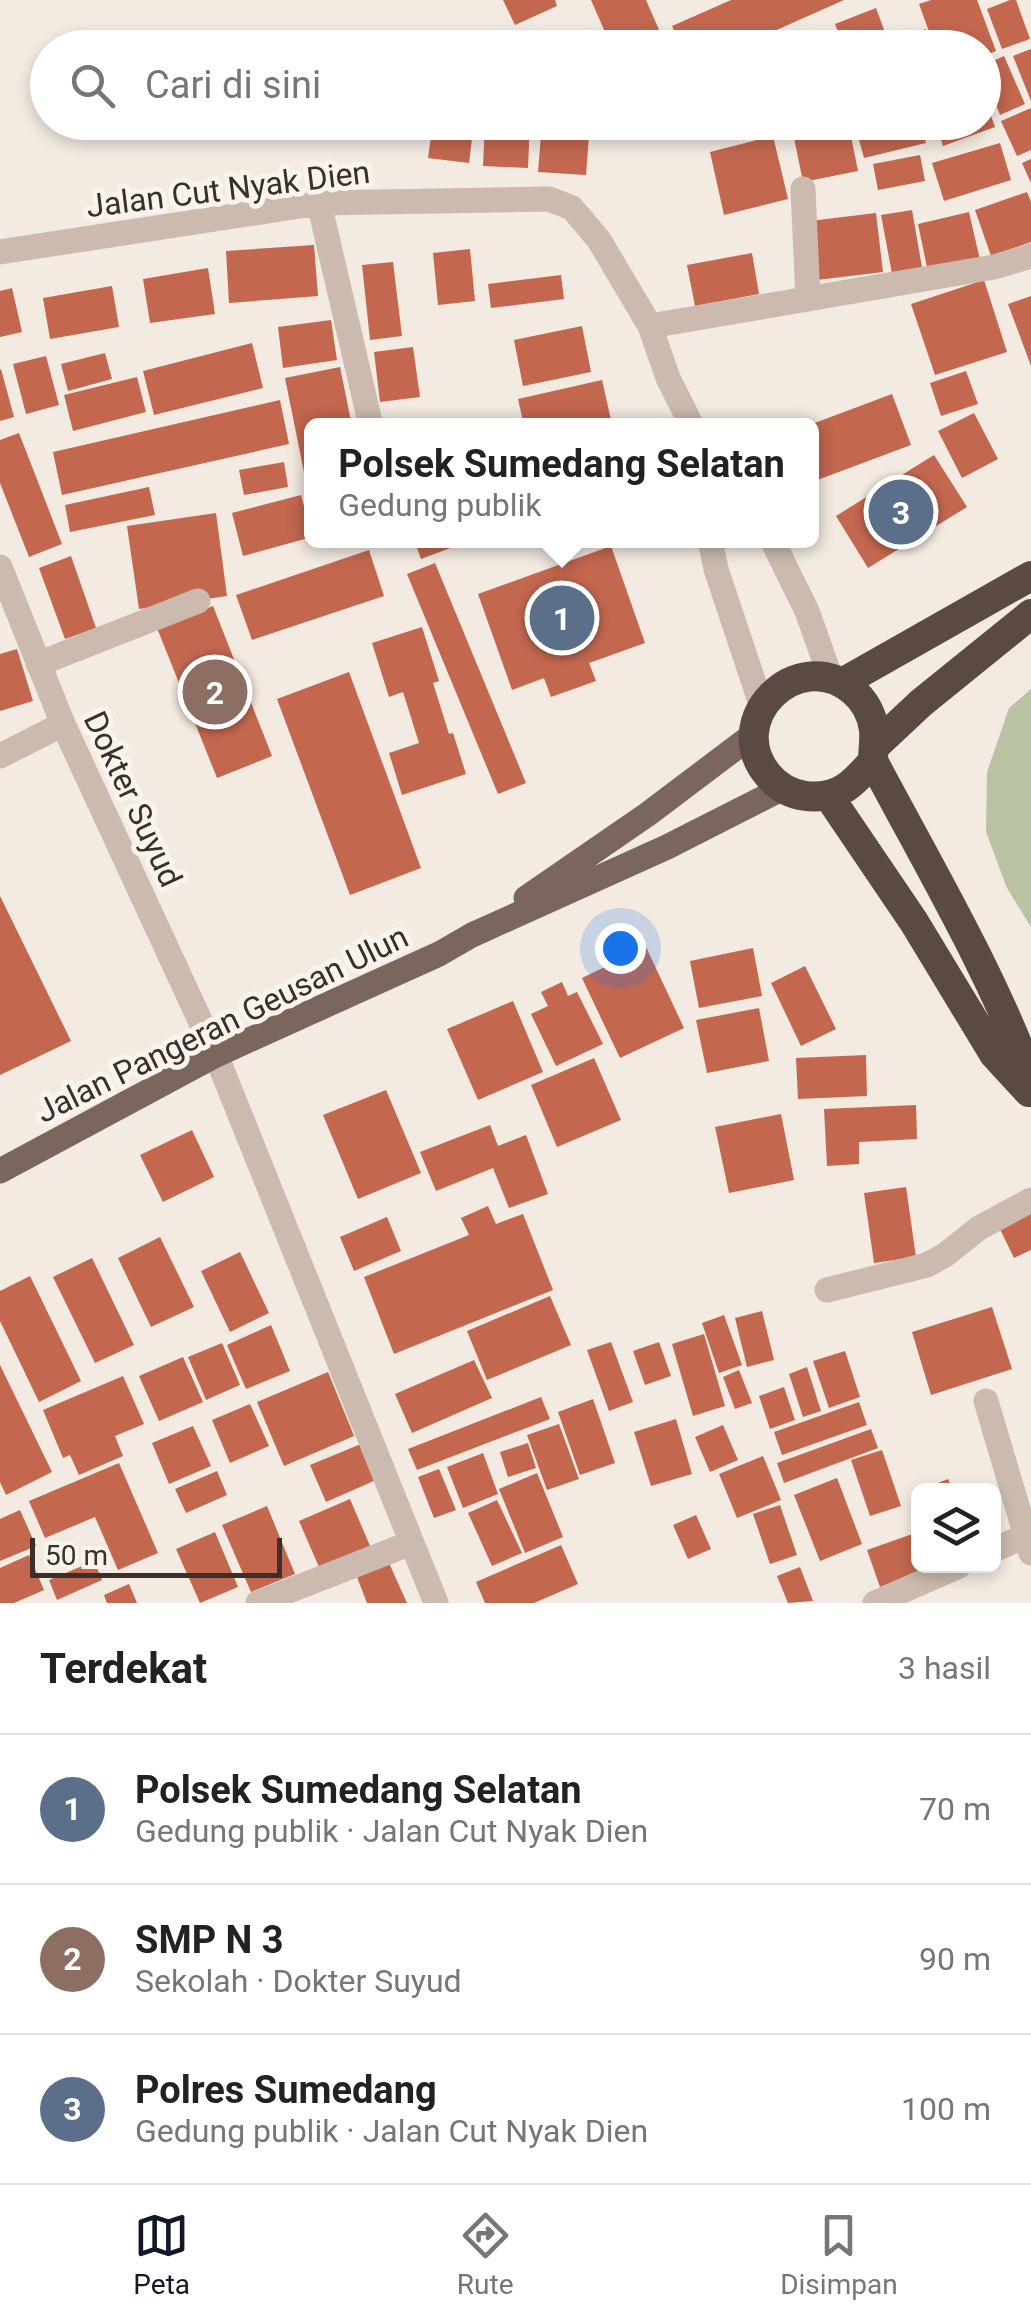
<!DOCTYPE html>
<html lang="id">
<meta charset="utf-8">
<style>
:root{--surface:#fff;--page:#f6f6f6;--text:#222;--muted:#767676;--line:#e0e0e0;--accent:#111827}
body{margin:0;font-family:Roboto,sans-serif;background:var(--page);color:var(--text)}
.controls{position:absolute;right:30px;bottom:30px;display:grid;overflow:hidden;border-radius:15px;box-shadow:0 5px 15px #0003}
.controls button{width:90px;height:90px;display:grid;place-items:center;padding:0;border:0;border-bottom:2px solid var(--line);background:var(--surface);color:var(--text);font:50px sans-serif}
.scale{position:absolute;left:30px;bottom:25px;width:252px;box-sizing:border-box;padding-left:10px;border:5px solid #3a2f2b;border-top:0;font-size:28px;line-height:35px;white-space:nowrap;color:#3a2f2b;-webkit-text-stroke:8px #faf4ee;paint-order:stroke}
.you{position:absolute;left:620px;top:948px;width:35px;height:35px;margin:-25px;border:8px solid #fff;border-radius:50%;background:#1a73e8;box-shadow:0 0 0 15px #1a73e833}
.badge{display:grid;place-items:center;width:65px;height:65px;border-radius:50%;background:var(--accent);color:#fff;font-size:32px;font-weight:700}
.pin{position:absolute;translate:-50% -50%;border:5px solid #fff;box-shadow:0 2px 10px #0006}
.popup{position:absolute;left:304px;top:418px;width:515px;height:130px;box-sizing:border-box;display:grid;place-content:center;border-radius:15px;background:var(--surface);filter:drop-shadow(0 2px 8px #0005);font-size:32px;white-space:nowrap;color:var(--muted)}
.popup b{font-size:38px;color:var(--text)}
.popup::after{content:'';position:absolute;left:50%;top:100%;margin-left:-20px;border:20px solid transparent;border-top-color:var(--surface)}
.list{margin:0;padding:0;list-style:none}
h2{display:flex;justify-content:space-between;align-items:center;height:130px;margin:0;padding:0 40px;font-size:42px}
h2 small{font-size:32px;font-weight:400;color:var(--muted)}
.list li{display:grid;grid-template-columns:65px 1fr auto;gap:30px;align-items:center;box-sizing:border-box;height:150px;padding:0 40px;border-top:2px solid var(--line)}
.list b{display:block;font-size:38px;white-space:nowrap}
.list p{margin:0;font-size:32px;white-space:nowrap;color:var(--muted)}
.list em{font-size:32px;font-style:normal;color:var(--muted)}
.icon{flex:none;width:55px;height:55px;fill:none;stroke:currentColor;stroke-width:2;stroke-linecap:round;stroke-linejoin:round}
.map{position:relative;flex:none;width:1031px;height:1603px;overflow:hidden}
.search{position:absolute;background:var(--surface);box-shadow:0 5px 15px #0003;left:30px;right:30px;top:30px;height:110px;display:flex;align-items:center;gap:25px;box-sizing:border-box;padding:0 35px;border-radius:55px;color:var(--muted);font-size:38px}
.sheet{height:580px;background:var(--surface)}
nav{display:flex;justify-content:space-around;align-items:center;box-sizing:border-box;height:140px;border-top:2px solid var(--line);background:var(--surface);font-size:28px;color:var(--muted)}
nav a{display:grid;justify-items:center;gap:5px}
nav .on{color:var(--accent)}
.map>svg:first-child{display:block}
</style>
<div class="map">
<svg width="1031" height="1603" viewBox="0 0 1031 1603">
<rect width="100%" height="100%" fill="#f3eae1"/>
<path fill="#b9c2a1" d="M1031,689V927L1007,888L986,832L987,772L1009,708Z"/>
<path fill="#c3674f" d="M503,0H555L557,6L515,25Z
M591,0H646L667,48H612Z
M731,0H844L736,48H682L672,26Z
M931,0H977L996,51L984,56V48H935L919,4Z
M1010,0H1016L1030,39L1002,49L987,9Z
M876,8L887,38L863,48H844L835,24Z
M926,29L932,48H898L896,39Z
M223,37L268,38V48H223Z
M787,40L789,48H764V46Z
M1031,49V101L1013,56Z
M1004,56L1025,104L1000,115L984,75V65Z
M984,96L995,127L943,146L935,122H984Z
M1031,108V150L1017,156L1001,121Z
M222,122H267L266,134H222Z
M433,122H474L469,163L428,158Z
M485,122H530L528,168L483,166Z
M542,122H590L586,175L538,172Z
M725,122H780V124L729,137Z
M848,122L858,171L803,182L793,133Z
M854,122H920L926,143L864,158Z
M773,136L788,199L724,215L710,152Z
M1000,143L1011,180L944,201L932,163Z
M920,155L925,181L878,190L873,164Z
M1031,159V183L1022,163Z
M1027,192L1031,202V242L991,256L975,210Z
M912,210L923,273L893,279L881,215Z
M969,212L980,260L928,272L918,224Z
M876,213L883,272L817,280L810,221Z
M314,245L318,296L229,303L226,251Z
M470,249L475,301L438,305L433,253Z
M752,253L759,294L695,306L687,265Z
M393,262L402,336L370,340L362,265Z
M208,268L215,314L150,323L143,279Z
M561,275L564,299L491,308L488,284Z
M984,280L1007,352L935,375L911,304Z
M112,286L119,327L50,339L43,298Z
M12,288L22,332L0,337V291Z
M1031,296V366L1008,304Z
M331,320L337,360L283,368L278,327Z
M582,326L591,372L523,386L514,340Z
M252,343L263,388L154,415L143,371Z
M413,347L420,397L380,402L374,352Z
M105,353L112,379L68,391L61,364Z
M46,356L59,405L26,414L13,364Z
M340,367L352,426H312L310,502L285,378Z
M1,369L14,417L0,421V370Z
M966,371L978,404L941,416L930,383Z
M137,377L146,412L73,431L64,395Z
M602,380L611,420L586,426H524L518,399Z
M892,394L911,445L812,482V424Z
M280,400L289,444L62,495L53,452Z
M974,413L998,459L962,478L938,431Z
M19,433L62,544L29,557L0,483V440Z
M934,455L967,507L868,568L836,516Z
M284,462L288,487L244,495L239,470Z
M149,487L155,515L70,532L65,505Z
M301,495L312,537L243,556L232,513Z
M216,513L227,596L139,609L127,526Z
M414,540H469V541L421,559Z
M611,546L645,643L589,663L596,681L551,697L544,678L512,690L478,594Z
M369,550L384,596L252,640L236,595Z
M71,556L96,628L65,639L39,568Z
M435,563L526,783L498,794L407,574Z
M213,606L272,756L217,778L157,628Z
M422,627L439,681L433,683L449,734L453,733L466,774L402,795L389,753L419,743L403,692L389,697L372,643Z
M17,649L33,701L0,711V654Z
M349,672L421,868L350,895L277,699Z
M0,896L71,1041L0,1075Z
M646,947L684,1028L620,1058L582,978Z
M753,948L762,996L699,1008L690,961Z
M805,966L836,1029L801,1046L771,983Z
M562,982L568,996L577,992L603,1044L556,1066L531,1014L548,1006L541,992Z
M513,1001L543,1072L478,1100L447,1029Z
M759,1008L769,1061L707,1073L696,1020Z
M866,1055L867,1096L798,1099L796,1058Z
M594,1058L621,1120L557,1147L531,1085Z
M386,1090L421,1173L358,1199L323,1115Z
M916,1105L917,1139L859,1142V1164L827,1166L824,1109Z
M781,1114L794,1180L729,1193L715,1127Z
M490,1125L498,1146L526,1135L548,1194L509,1208L493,1168L436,1191L420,1152Z
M192,1130L214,1177L163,1202L140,1155Z
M906,1187L916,1257L874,1263L864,1193Z
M488,1206L496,1224L523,1214L553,1290L394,1354L364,1277L469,1235L461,1218Z
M1031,1210V1250L1014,1258L998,1225Z
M387,1217L401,1251L354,1271L340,1237Z
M160,1237L194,1307L151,1327L118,1258Z
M240,1252L269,1313L230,1332L201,1271Z
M92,1258L134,1345L95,1363L53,1277Z
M30,1276L81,1381L39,1402L0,1321V1291Z
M550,1296L571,1345L487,1380L467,1331Z
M992,1307L1012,1369L931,1395L912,1332Z
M762,1311L774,1360L747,1367L735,1318Z
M724,1315L742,1365L719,1373L702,1323Z
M271,1325L290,1371L246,1389L227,1345Z
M704,1334L725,1406L693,1416L672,1344Z
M611,1342L633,1402L609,1411L587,1350Z
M659,1342L671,1376L645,1385L633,1351Z
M222,1343L240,1385L206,1400L188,1357Z
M845,1351L860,1397L829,1408L813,1361Z
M183,1357L203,1402L159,1421L139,1376Z
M474,1360L492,1398L412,1433L395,1394Z
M0,1365L52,1472L6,1495L0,1482Z
M807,1367L821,1411L803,1417L789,1374Z
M739,1370L752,1403L735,1409L723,1377Z
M328,1372L354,1436L284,1466L257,1402Z
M123,1376L144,1424L115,1436L123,1456L79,1475L70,1455L63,1458L43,1410Z
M784,1387L795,1420L770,1429L759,1396Z
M541,1397L550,1419L417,1470L408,1449Z
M593,1399L615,1463L580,1475L558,1412Z
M859,1402L867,1425L782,1455L774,1432Z
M250,1404L269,1446L230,1463L212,1420Z
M676,1419L692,1474L651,1486L634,1432Z
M559,1424L579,1479L547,1490L527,1435Z
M723,1425L738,1460L710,1472L695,1437Z
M193,1426L211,1466L169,1484L152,1443Z
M871,1429L878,1448L784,1483L777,1463Z
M528,1443L536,1468L508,1477L500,1452Z
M361,1444L376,1480L326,1502L310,1465Z
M882,1450L901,1506L870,1516L851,1460Z
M483,1453L498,1494L463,1508L447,1467Z
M763,1456L781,1500L737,1518L719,1474Z
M119,1463L158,1553L118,1570L95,1517L45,1538L29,1501Z
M439,1469L456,1510L434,1518L418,1477Z
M217,1471L227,1495L186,1513L175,1489Z
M537,1473L563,1537L525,1553L499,1489Z
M837,1478L862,1544L820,1561L794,1495Z
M948,1479L953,1490H921Z
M350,1499L370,1546L319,1567L299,1521Z
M497,1500L522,1553L492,1566L468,1513Z
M780,1505L797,1555L770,1564L753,1514Z
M267,1506L295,1574L251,1592L222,1525Z
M20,1510L36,1546L0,1561V1519Z
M696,1515L711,1549L688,1559L673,1525Z
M215,1532L238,1587L200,1603L176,1549Z
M918,1532V1566H941L880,1587L867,1550Z
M561,1545L578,1584L534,1603H485L476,1582Z
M29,1555L44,1590L14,1603H0V1568Z
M94,1561L102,1580L57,1600L49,1580Z
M389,1563L407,1603H367L357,1577Z
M800,1567L813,1601L788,1603L777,1576Z
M129,1584L137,1603H107L104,1595Z"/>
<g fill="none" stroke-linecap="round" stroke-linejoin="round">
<path stroke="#cbbaad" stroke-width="25" d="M803,189L808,299
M319,203L371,426
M0,252L319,203L549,199L572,208L599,240L650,326L668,378L692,426
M650,326L994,267L1031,256
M710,540L716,569L762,707
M772,540L807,611L831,679
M0,567L63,724L216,1055L436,1603
M38,664L198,601
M0,756L63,724
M827,1290L927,1265L945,1255L979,1228L1031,1200
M986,1401L1031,1553
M994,1550L1031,1533
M258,1603L411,1543
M875,1603L959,1566"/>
<path stroke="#7b665d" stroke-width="25" d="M526,898L648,814L754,734
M0,1171L216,1055L439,954L472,935L667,847L783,788"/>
<path stroke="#5b4943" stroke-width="30" d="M842,683L1031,576
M874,747L921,703L1031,614
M873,761C865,770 856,781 845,788C820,803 787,798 768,775C722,720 797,645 852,690C864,700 872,714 874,730C875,740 873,751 873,761C928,865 990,969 1031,1079
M828,795L914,922L994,1054L1029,1092"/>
</g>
<g text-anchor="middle" stroke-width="10" stroke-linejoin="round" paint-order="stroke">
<g font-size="32" fill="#3a2f2b" stroke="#faf4ee">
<text transform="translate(228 189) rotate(-7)" y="11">Jalan Cut Nyak Dien</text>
<text transform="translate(133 799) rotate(65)" y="11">Dokter Suyud</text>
<text transform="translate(222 1024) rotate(-26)" y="11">Jalan Pangeran Geusan Ulun</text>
</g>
</g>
</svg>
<div class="controls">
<button><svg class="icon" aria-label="layers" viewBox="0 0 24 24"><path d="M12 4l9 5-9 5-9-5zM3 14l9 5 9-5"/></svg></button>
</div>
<div class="scale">50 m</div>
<div class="you"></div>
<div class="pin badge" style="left:562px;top:618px;background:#5c6f8a">1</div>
<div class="popup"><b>Polsek Sumedang Selatan</b>Gedung publik</div>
<div class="pin badge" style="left:215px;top:692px;background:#8d6e63">2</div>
<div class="pin badge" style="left:901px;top:512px;background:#5c6f8a">3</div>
<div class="search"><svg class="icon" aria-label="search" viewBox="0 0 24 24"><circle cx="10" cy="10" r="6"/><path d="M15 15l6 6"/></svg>Cari di sini</div>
</div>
<section class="sheet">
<h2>Terdekat<small>3 hasil</small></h2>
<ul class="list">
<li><span class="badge" style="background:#5c6f8a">1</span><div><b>Polsek Sumedang Selatan</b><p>Gedung publik · Jalan Cut Nyak Dien</p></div><em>70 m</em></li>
<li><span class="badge" style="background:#8d6e63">2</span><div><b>SMP N 3</b><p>Sekolah · Dokter Suyud</p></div><em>90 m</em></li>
<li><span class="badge" style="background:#5c6f8a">3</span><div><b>Polres Sumedang</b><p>Gedung publik · Jalan Cut Nyak Dien</p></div><em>100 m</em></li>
</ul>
</section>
<nav>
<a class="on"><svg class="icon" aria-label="map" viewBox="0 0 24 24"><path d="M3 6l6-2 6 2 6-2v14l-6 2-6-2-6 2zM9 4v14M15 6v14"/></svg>Peta</a>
<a><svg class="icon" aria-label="directions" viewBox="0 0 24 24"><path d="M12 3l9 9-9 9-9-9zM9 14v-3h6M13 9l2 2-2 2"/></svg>Rute</a>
<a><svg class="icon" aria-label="saved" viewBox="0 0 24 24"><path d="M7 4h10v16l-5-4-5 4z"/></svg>Disimpan</a>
</nav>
